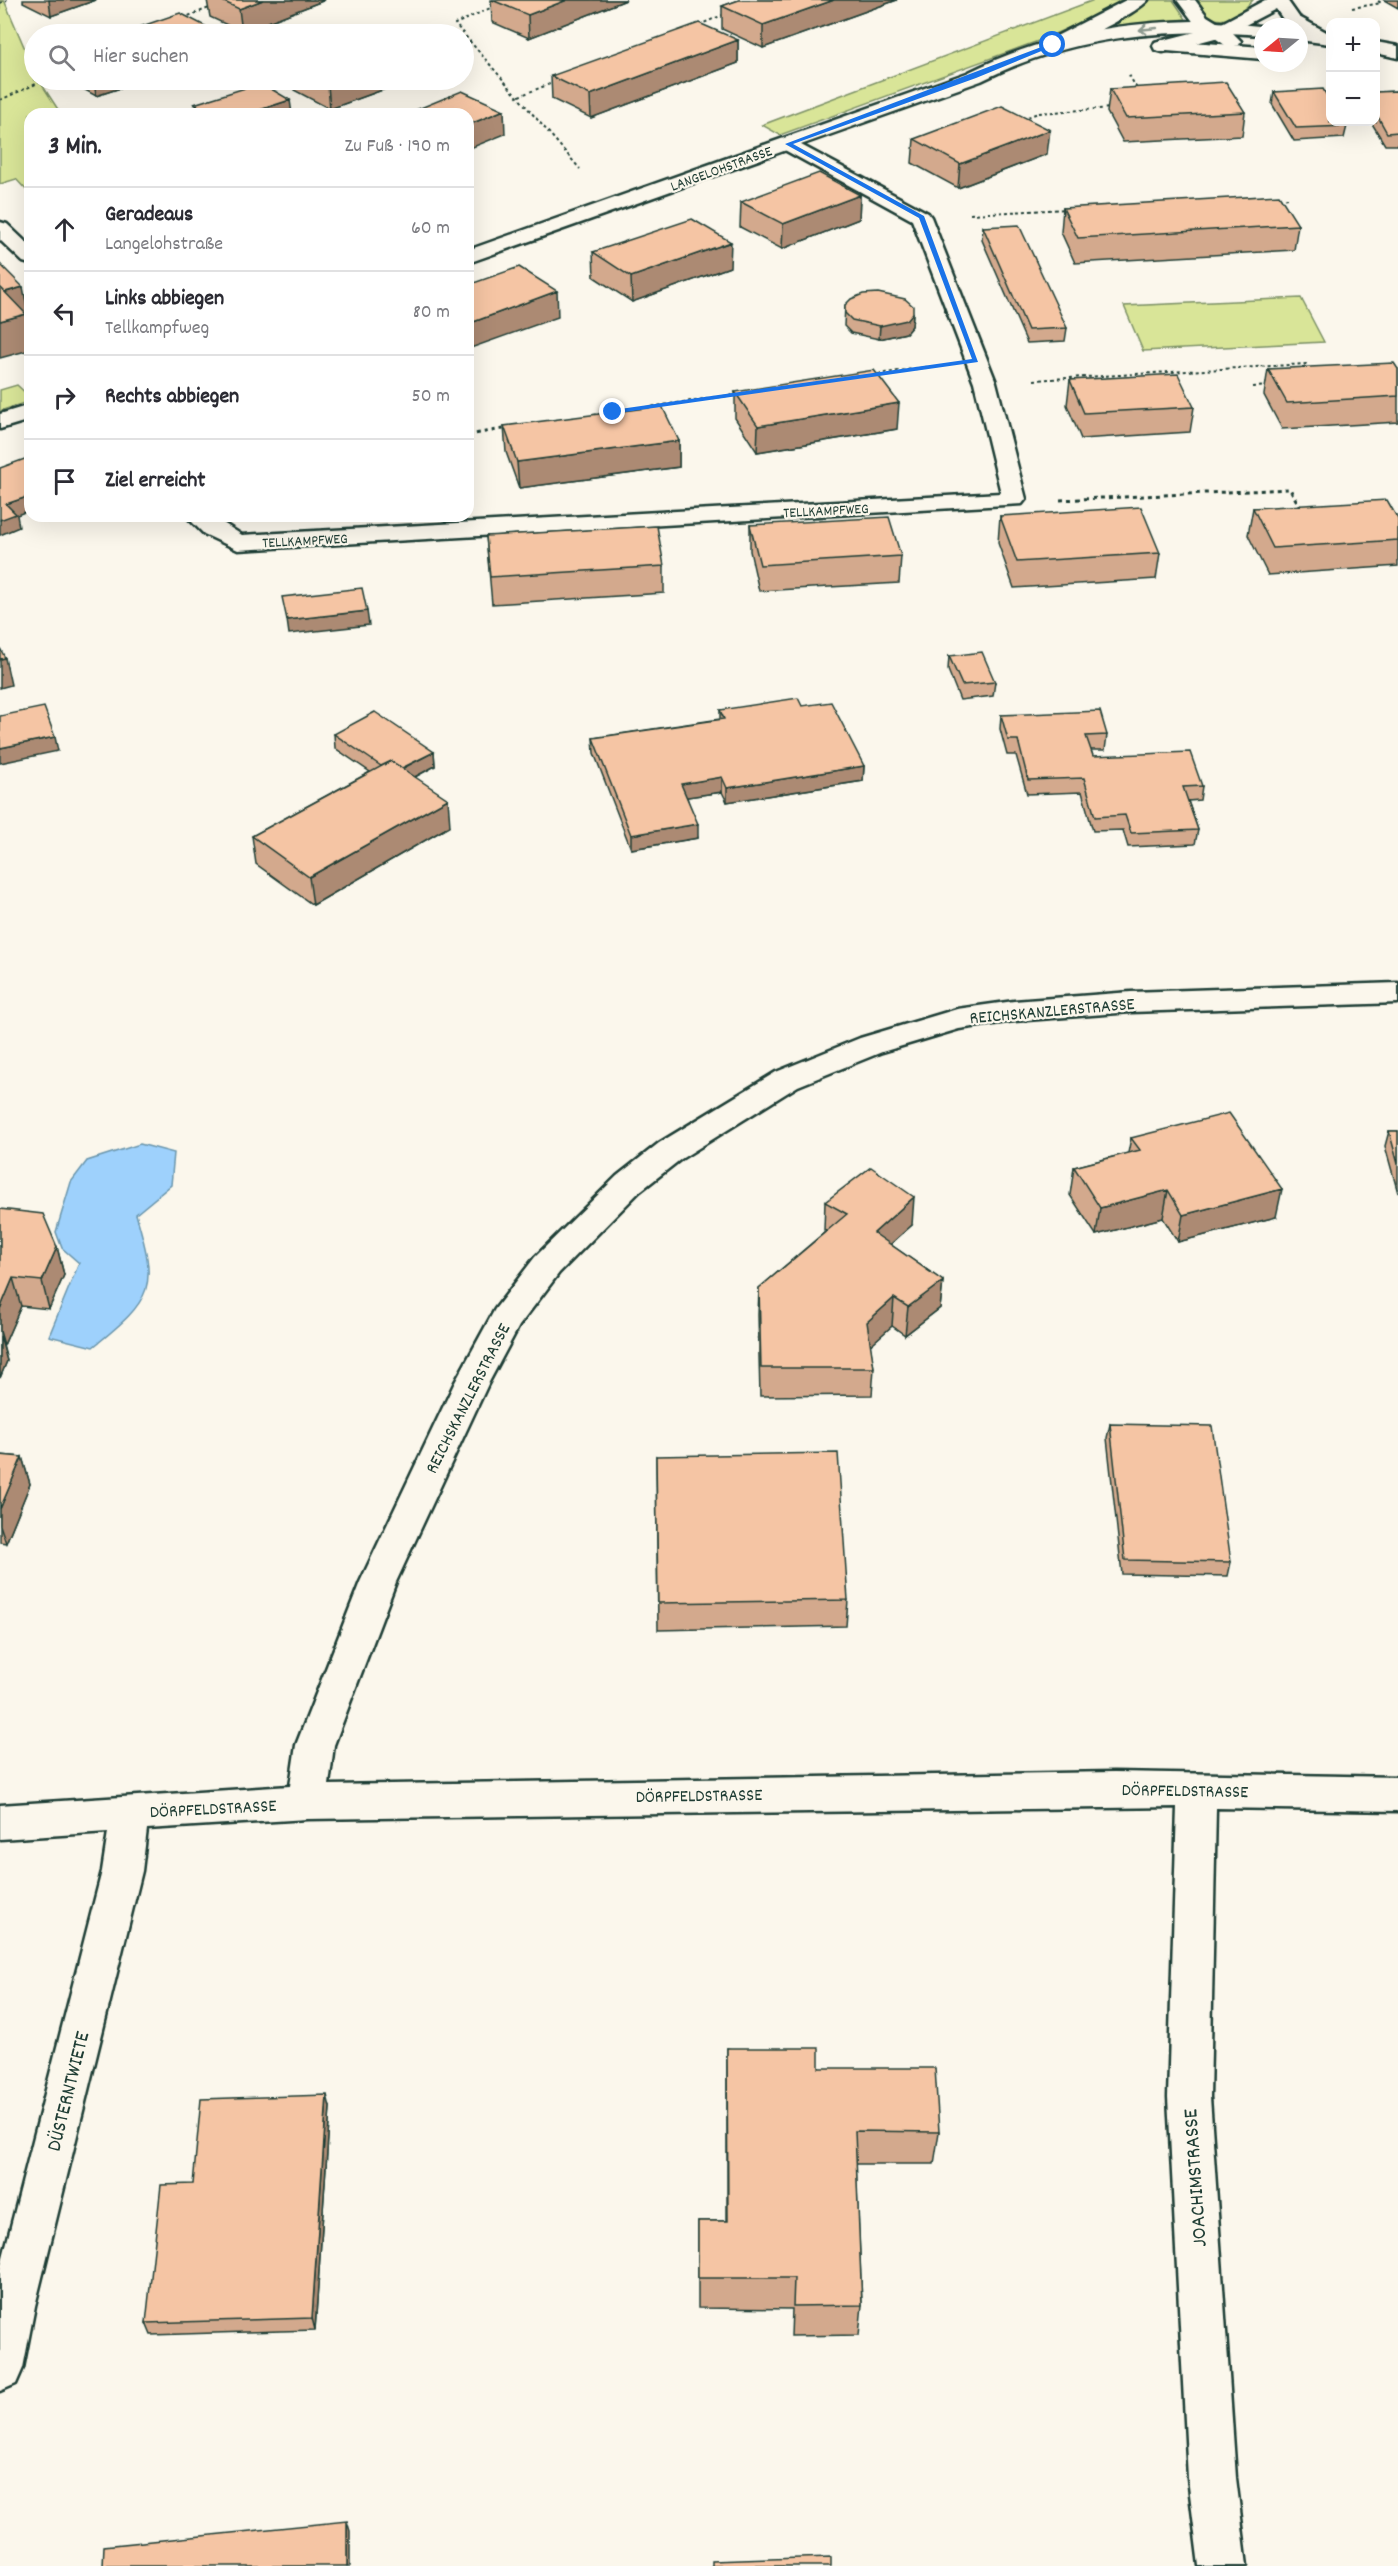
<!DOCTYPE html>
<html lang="de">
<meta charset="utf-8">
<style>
:root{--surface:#fff;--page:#f2f2f3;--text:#2b2b33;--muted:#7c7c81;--line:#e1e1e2}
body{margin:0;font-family:Dekko,sans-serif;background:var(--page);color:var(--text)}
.controls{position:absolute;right:18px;top:18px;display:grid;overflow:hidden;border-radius:12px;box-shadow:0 6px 24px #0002}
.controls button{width:54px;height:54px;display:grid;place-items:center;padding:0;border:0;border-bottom:2px solid var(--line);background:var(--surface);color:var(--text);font:30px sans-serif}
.compass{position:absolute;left:1254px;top:18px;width:54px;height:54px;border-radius:50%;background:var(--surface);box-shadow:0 6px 24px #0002;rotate:252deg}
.stop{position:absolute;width:18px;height:18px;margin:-14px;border:4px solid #1a73e8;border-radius:50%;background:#fff}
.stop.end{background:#1a73e8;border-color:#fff;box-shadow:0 2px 6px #0008}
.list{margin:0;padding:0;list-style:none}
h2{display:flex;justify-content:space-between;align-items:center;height:78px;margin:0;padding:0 24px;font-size:26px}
h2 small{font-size:20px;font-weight:400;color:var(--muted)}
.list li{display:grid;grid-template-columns:39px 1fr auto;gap:18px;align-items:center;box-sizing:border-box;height:84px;padding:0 24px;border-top:2px solid var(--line)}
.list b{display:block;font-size:22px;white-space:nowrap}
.list p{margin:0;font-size:20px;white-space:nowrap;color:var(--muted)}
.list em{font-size:20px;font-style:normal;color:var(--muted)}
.icon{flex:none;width:33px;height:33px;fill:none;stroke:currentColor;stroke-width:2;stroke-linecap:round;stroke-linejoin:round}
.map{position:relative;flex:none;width:1398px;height:2566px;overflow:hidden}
.search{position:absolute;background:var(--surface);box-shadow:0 6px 24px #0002;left:24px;top:24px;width:450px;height:66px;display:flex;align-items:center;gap:15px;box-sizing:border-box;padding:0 21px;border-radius:33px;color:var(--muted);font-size:22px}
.panel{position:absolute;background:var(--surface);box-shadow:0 6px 24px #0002;left:24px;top:108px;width:450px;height:414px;border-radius:18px}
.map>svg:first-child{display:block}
</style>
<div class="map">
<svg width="1398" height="2566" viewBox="0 0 1398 2566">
<rect width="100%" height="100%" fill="#fbf7ec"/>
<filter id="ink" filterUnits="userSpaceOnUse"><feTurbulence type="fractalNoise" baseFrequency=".0167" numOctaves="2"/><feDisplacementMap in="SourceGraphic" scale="12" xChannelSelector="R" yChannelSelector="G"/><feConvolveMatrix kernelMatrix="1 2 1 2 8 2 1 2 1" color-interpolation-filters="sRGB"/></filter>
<g filter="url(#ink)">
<path fill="#d9e598" stroke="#7c9166" stroke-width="1.5" d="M0,0H4L34,70V80H39L61,114H30V194L16,179L0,184Z
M1094,0H1122L1102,13L1041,40L780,135L762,125Z
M1150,0H1173L1186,19L1121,25L1114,23Z
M1198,0H1253C1239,15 1230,24 1209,18Z
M1301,298L1324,342L1143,351L1124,306Z
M17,385L30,397V401L0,411V390Z"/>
<path fill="#9ed1fc" stroke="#6b96ac" stroke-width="1.5" d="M140,1144L174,1153L171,1185L136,1214C158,1288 154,1298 93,1347L49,1336L79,1263L62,1248L56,1232L71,1182L87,1161Z"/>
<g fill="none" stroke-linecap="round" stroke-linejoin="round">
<defs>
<path id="street" d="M1126,0H1148C1139,12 1062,53 1047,49L1045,45L1047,41Z
M1177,0H1195L1207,16L1220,24L1265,0H1287L1299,17L1330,34V40C1319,46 1309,38 1299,32V27L1287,25L1276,9L1232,32L1241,41L1239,45H1225L1215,38L1163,52L1156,50L1154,46L1156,42L1203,30L1195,24Z
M788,138L928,213L931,217L996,382L1026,499L1022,504L238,550L204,534L186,516H212L242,535L1001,493L974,382L912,220L781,148L778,144Z
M0,222L7,224L30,246V264L23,262L0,240Z
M1398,983V1003L1131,1012L1014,1021L959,1029L882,1052L798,1086L681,1159L639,1192L559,1273L519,1326L488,1384L396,1582L334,1745L329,1785L1114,1772L1398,1777V1811L1216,1808L1210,2097L1236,2478L1247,2566H1199L1188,2478L1168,2097L1177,1807L307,1819L147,1829L142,1871L35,2306L23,2368L16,2384L0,2391V2269L102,1871L108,1832L0,1839V1805L290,1786L296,1745L360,1582L454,1384L495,1309L535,1257L617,1176L659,1143L776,1072L860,1038L957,1009L1014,1001L1131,992Z"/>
<path id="secondary" d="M1206,21L1270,27H1263V35C1164,27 1070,36 981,81L468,263V250L967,73C1043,35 1122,21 1206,21Z
M1299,28L1330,34V44L1299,40Z
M1162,40L1263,47V59L1155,50L1153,46L1155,42Z
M1376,42L1398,46V58L1376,53Z
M30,405V420L0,429V414Z"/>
</defs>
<use href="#street" stroke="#1f3d34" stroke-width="5"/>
<use href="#secondary" stroke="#1f3d34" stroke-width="5"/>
<path stroke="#1f3d34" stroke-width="2" stroke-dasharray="3 3" stroke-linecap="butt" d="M0,3L7,0
M495,6L455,24L580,169
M1352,8L1381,3L1377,0
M183,18L212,7
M699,25L725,14
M1129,75L1137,89
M269,91L302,80
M519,96L555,82
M0,100L45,80
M1022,119L1038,113L1112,108
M1279,199L1289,198
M970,214L1068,209
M872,375L927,367
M1034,380L1306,364L1309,371
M1253,387L1270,386
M593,415L740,394"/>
<path stroke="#1f3d34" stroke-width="3" stroke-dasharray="4 4" stroke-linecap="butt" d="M468,435L509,428
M1060,500L1290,489L1301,509"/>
<use href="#street" fill="#fbf7ec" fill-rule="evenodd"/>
<use href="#secondary" fill="#fbf7ec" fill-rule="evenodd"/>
</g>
<path fill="#d3a98d" stroke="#1f3d34" stroke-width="1.5" d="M23,0H96L51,16L23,2Z
M207,0H325L242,32L210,17Z
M491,0H626L529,38L492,22Z
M739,0H897L763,48L722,29V6Z
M1384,0H1398V8Z
M738,40V63L591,118L552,99L551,76Z
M67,80H145L96,96Z
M293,80H410L330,109L294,90Z
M1110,89L1245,112L1242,136L1123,142L1107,112Z
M1398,91V145H1385L1371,122H1376V92Z
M1274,92L1347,126L1344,138L1294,141L1272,104Z
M914,139L1047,154L958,188L912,163Z
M860,195L859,219L782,249L740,227L741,202Z
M1063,208L1298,225L1294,250L1075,263L1061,232Z
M983,227L1067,328L1065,341L1027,343L982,240Z
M593,252L730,267L632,302L594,277Z
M845,305L913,313L912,326L906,333L879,339L851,333L844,326Z
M1268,369H1398V422L1282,429L1264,395Z
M1070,380L1194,407L1190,432L1081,439L1067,405Z
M735,392L897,429L757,452L735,418Z
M504,426L679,441V467L519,488L506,452Z
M1253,508L1398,519V566L1268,575L1248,535Z
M1000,516L1160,553L1156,579L1014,588L998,543Z
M750,525L901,556L899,583L759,591L750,551Z
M486,536L664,566V593L492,604Z
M949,656L995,682L993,696L960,700L948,670Z
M802,706L864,766L863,781L727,802L722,792L687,797L698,838L631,849L594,753L593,738L720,719V710Z
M1001,715L1107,735L1105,750H1091L1093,756L1202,786L1200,800L1188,801L1198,830L1195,844L1128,847L1123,830L1093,831L1082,792L1027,794L1016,755H1007L1000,729Z
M334,734L434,752L435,766L415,777L450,826L313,905L256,864L252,836L370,772L335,748Z
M1389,1131H1398V1193L1385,1146Z
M1131,1138L1276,1217L1178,1242L1163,1218L1096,1235L1070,1195L1074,1167L1128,1153Z
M825,1202L912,1225L890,1244L943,1281L940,1308L905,1335L892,1326L870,1345L874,1368L872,1395L760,1396L758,1315L759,1288L826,1231L824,1230Z
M0,1209L57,1247L64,1275L49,1309L21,1306L4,1345H3L7,1361L0,1378Z
M1110,1424L1231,1562L1228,1576L1122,1574L1107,1438Z
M0,1455L22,1457L30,1484L6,1543L0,1542Z
M656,1456L848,1600L846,1626L658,1630Z
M727,2048L819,2068L939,2132L934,2164H856L862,2305L859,2335L791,2336L792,2309L698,2308V2221H727Z
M330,2107L315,2330L151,2335L146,2323L193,2184Z"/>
<path fill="#ac8a73" stroke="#1f3d34" stroke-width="1.5" d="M49,0H96L51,16Z
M263,0H325L242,32L239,9Z
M567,0H626L529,38L528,15Z
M834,0H897L763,48V25Z
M209,28L210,34H191Z
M738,40V63L591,118L590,95Z
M94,80H145L96,96Z
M343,80H410L330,109L328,85Z
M290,100L292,114H247Z
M504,110L505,134L468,149V125Z
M1050,130L1047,154L958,188L960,164Z
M860,195L859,219L782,249L783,224Z
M731,242L730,267L632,302L631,277Z
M23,287L28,312L0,320V294Z
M557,291L558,317L468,349V324Z
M913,313L912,326L906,333L879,339L880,326Z
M26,314L30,332V350L0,358V321Z
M899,403L897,429L757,452L758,426Z
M679,441V467L519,488L517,462Z
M30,496V510L17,515L19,527L0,535V520L6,504Z
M367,611L369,625L289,634L287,620Z
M5,658L11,685L0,688V659Z
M55,737L58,751L0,763V748Z
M434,752L435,766L394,788L392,774Z
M864,766L863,781L727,802V788Z
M722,777V792L681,798V784Z
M448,799L450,826L313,905L309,877Z
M698,824V838L631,849V835Z
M1282,1189L1276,1217L1178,1242L1183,1215Z
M1168,1190L1163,1218L1096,1235L1100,1208Z
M914,1197L912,1225L872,1261L874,1233Z
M57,1247L64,1275L49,1309L42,1281Z
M13,1278L21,1306L4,1345L0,1331V1309Z
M943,1281L940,1308L905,1335L908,1307Z
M894,1298L892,1326L865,1350L867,1322Z
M0,1336L7,1361L0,1378Z
M22,1457L30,1484L6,1543L0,1525V1509Z
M327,2095L330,2107L315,2330L312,2318Z
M347,2521L350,2531V2566H347Z"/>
<path fill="#f5c5a4" stroke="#1f3d34" stroke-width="1.5" d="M220,0H263L239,9Z
M492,0H567L528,15Z
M739,0H834L763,25L722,6Z
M180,13L209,28L191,34H119Z
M699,23L738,40L590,95L551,76Z
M410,25L431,34H382Z
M317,80H343L328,85Z
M1226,82L1245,112L1126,118L1110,89Z
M261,83L290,100L247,114H175L198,106L194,104Z
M1323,89L1330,101V122H1344L1347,126L1296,128L1274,92Z
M462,91L504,110L468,125V114H406Z
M1398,91V132L1387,133L1376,113V92Z
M1002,106L1050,130L960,164L914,139Z
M819,173L860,195L783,224L741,202Z
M1279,195L1298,225L1078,238L1063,208Z
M692,219L731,242L631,277L593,252Z
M1019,225L1067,328L1028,330L983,227Z
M0,264L23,287L5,292L0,287Z
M519,267L557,291L468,324V285Z
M0,287L26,314L0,321Z
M878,293L905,299L913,306V313L907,320L880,326L852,320L845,313V305L851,299L863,294Z
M1394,363L1398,369V396L1287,403L1268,369Z
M874,370L899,403L758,426L735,392Z
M1178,374L1194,407L1084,413L1070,380Z
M662,406L679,441L517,462L504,426Z
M30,457V496L6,504L16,514L0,520V468Z
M1387,500L1398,519V540L1273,548L1253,508Z
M1141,507L1160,553L1017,562L1000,516Z
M889,517L901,556L760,565L750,525Z
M657,526L664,566L490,577L486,536Z
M362,588L367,611L287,620L282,597Z
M0,648L5,658L0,659Z
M982,652L995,682L962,685L949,656Z
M798,698L802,706L831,702L864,766L727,788L722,777L681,784L698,824L631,835L593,738L724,719L720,710Z
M44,707L55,737L0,748V716Z
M1100,711L1107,735L1086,736L1093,756L1190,752L1202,786L1183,787L1198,830L1131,833L1125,815L1095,817L1084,778L1028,780L1018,740H1008L1001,715Z
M375,712L434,752L402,768L391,761L381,766L334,734Z
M391,761L448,799L309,877L252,836Z
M1229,1113L1282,1189L1183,1215L1168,1190L1100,1208L1074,1167L1140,1150L1131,1138Z
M1389,1131H1398V1164Z
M871,1167L914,1197L874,1233L943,1281L908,1307L894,1298L867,1322L874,1368H761L759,1288L847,1214L825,1202Z
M0,1209L43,1214L57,1247L42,1281L13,1278L0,1309Z
M1110,1424L1212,1426L1231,1562L1125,1560Z
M838,1453L848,1600L658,1603L656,1456Z
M0,1455L22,1457L0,1509Z
M727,2048H819V2068H935L939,2132L855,2131L862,2305L793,2306L794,2278H698V2221H728Z
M327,2095L312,2318L146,2323L161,2185L193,2184L201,2099Z
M347,2521V2566H103L104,2546Z
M831,2557V2566H712V2561Z"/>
<defs><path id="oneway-shaft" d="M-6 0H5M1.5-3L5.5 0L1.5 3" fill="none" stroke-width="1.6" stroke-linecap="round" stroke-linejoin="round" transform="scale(1.5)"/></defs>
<use stroke="#8d9a90" href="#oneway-shaft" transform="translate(1148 29) rotate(174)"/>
</g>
<path fill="#1a73e8" d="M1052,43L1056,45L976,78L793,144L924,216L978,362L611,414L613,410L972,359L919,218L785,144Z"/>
<g text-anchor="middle" stroke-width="4.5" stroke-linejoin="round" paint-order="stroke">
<g font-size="15" fill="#1f3d34" stroke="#fbf7ec">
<text transform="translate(721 168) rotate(-20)" y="5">LANGELOHSTRASSE</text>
<text transform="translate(826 510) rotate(-3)" y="5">TELLKAMPFWEG</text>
<text transform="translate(305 540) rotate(-3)" y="5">TELLKAMPFWEG</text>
</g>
<g font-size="18" fill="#1f3d34" stroke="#fbf7ec">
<text transform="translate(1052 1010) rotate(-5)" y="6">REICHSKANZLERSTRASSE</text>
<text transform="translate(467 1398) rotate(-63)" y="6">REICHSKANZLERSTRASSE</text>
<text transform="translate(1185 1790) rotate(1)" y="6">DÖRPFELDSTRASSE</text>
<text transform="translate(699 1795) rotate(-1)" y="6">DÖRPFELDSTRASSE</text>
<text transform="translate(213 1808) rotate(-3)" y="6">DÖRPFELDSTRASSE</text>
</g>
<g font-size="21" fill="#1f3d34" stroke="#fbf7ec">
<text transform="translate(67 2091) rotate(-76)" y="7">DÜSTERNTWIETE</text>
<text transform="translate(1194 2178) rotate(-94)" y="7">JOACHIMSTRASSE</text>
</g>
</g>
</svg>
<div class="controls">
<button>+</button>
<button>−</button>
</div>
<svg class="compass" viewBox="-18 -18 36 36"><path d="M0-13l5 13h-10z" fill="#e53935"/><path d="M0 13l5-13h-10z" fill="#7c7c81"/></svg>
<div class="stop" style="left:1053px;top:45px"></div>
<div class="stop end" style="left:613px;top:412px"></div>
<div class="search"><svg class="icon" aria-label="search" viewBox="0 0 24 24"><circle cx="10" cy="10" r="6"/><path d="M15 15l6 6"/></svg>Hier suchen</div>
<section class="panel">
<h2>3 Min.<small>Zu Fuß · 190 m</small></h2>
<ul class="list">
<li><svg class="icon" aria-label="ahead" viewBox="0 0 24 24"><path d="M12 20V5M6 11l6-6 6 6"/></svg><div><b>Geradeaus</b><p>Langelohstraße</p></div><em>60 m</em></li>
<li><svg class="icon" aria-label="left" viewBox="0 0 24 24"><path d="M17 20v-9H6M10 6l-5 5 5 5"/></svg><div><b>Links abbiegen</b><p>Tellkampfweg</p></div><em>80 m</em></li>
<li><svg class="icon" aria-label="right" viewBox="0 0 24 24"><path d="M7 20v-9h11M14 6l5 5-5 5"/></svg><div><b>Rechts abbiegen</b></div><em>50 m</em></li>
<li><svg class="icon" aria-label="arrive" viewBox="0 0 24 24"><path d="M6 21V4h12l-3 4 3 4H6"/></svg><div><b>Ziel erreicht</b></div></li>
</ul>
</section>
</div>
